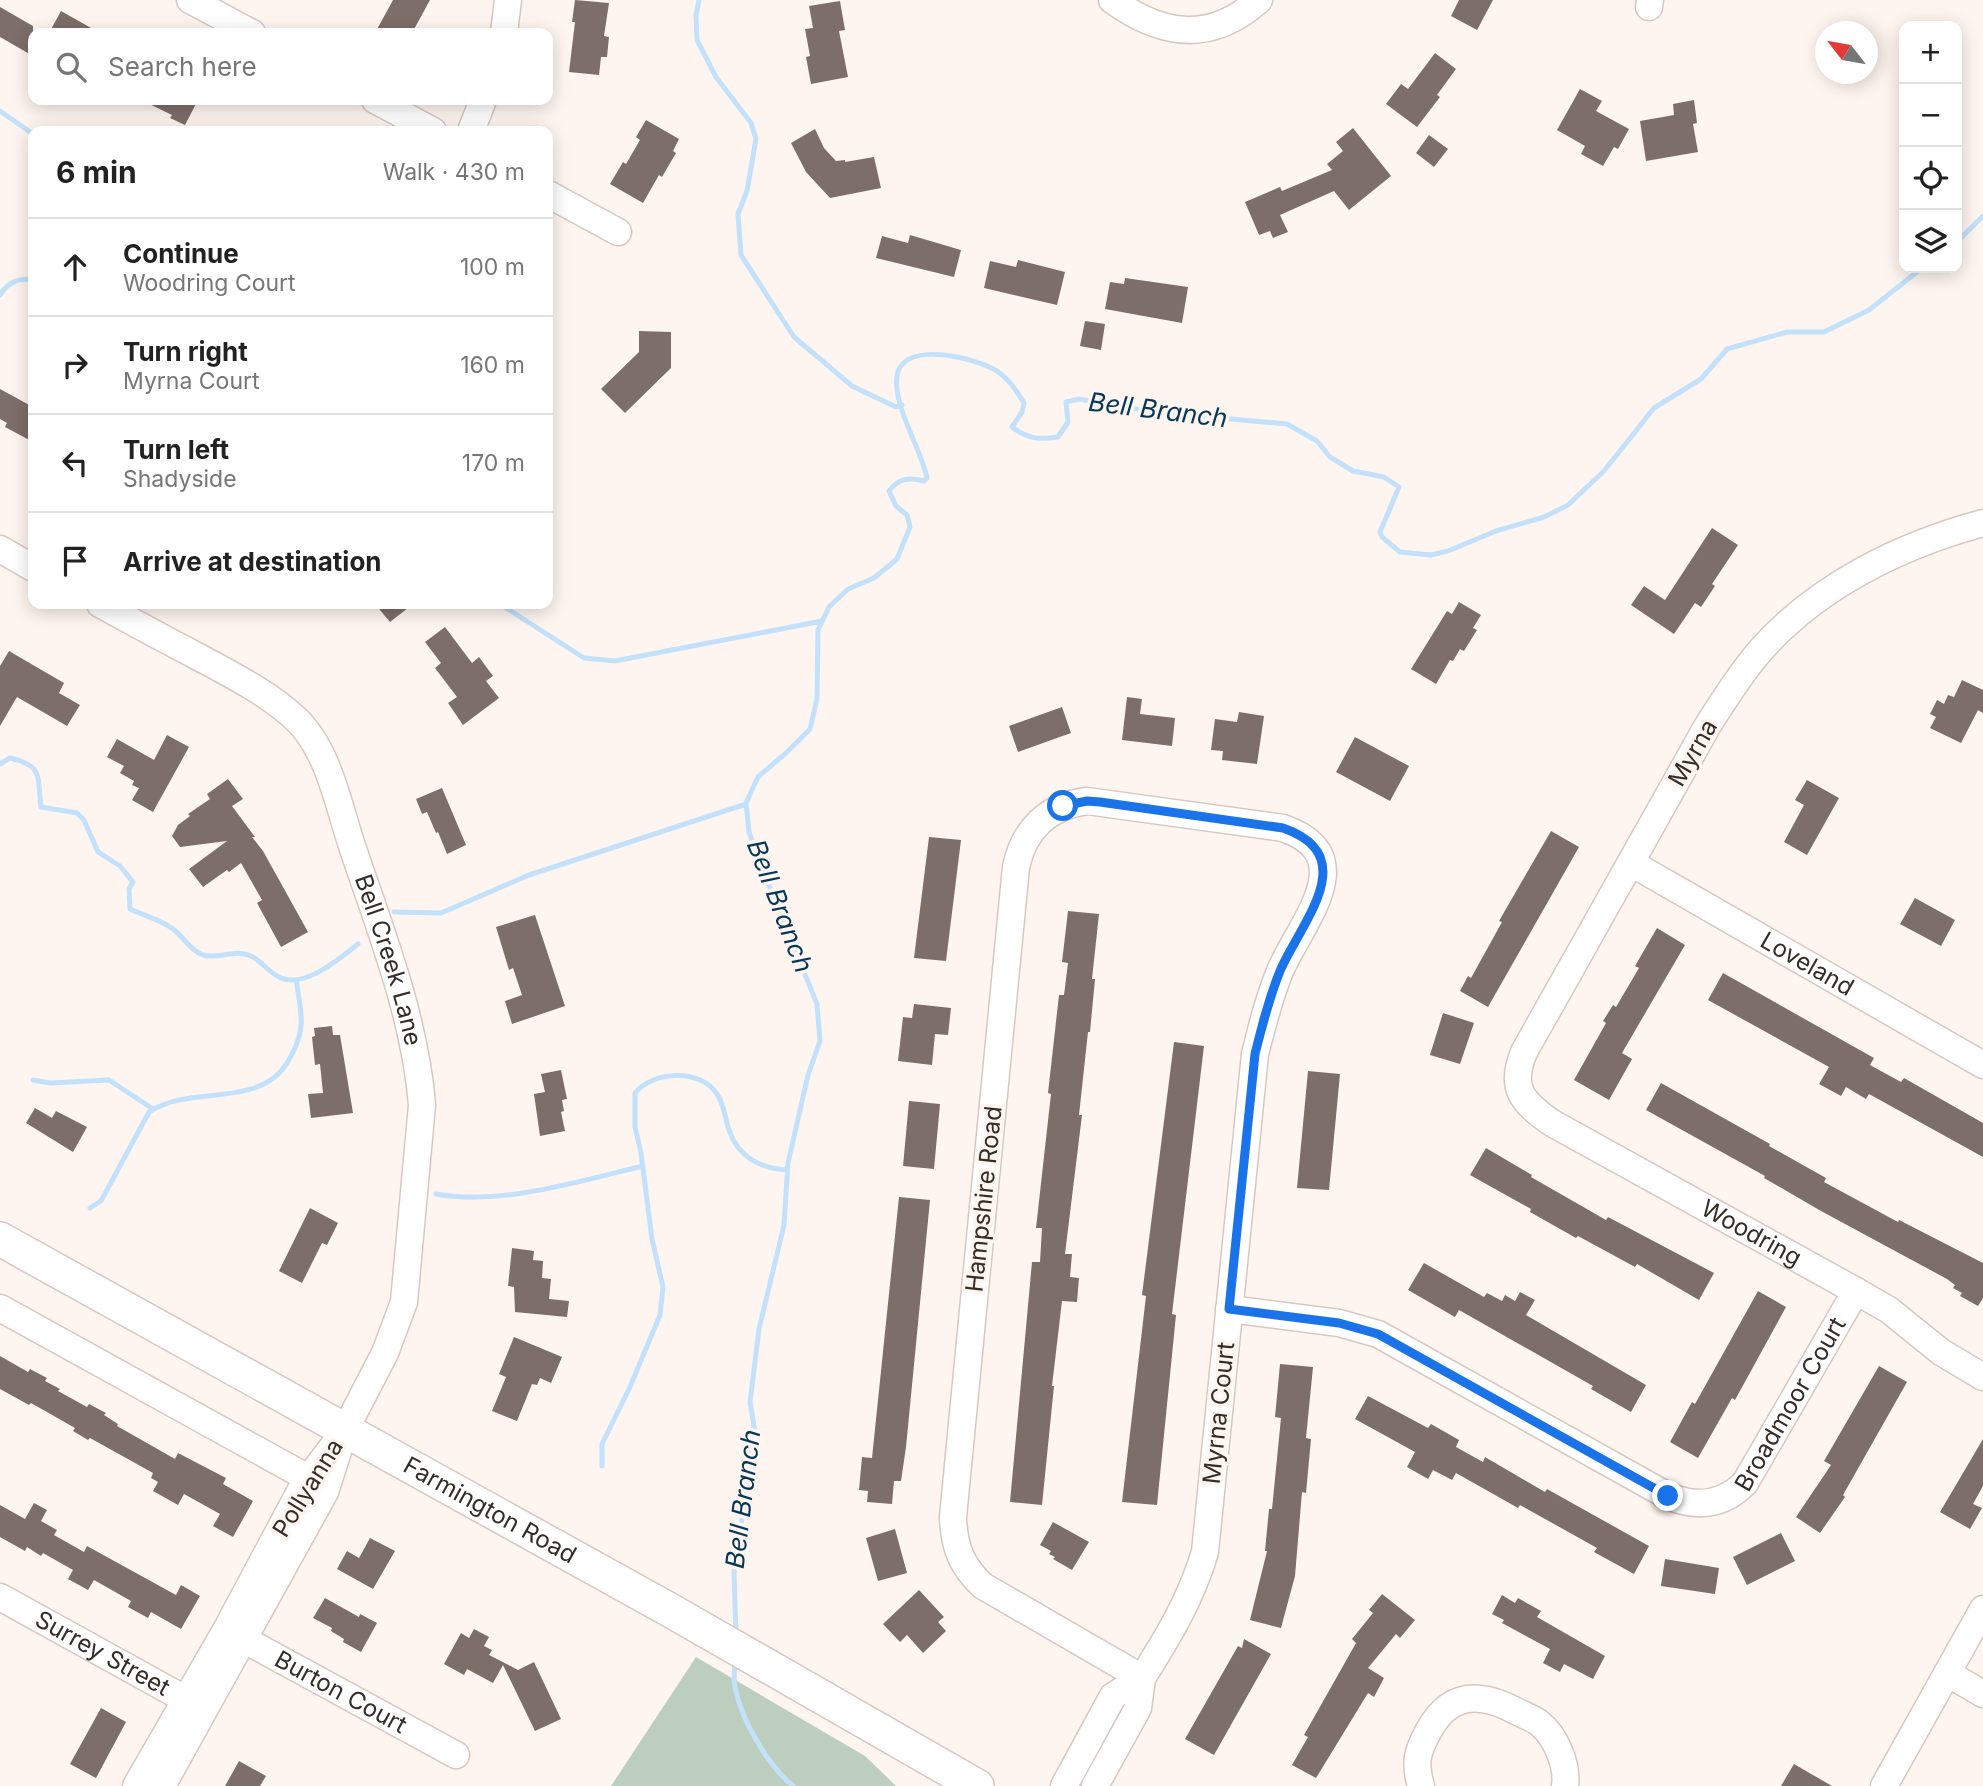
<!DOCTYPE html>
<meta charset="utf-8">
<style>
:root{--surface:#fff;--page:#f6f6f6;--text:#222;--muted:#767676;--line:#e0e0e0}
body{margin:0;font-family:Inter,sans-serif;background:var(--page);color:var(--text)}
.controls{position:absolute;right:21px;top:21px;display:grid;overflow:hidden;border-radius:14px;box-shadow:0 4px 18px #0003}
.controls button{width:63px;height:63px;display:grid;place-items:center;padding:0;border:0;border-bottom:2px solid var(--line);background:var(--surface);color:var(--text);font:35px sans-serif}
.compass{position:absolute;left:1815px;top:21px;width:63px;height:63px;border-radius:50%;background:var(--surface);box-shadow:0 4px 18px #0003;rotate:301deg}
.stop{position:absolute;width:21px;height:21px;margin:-16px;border:5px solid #1a73e8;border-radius:50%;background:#fff}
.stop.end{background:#1a73e8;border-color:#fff;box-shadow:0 2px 7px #0008}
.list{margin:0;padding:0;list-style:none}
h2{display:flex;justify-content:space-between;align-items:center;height:91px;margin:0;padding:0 28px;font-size:30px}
h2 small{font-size:23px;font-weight:400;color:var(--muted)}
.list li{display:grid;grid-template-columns:46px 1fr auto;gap:21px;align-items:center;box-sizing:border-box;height:98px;padding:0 28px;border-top:2px solid var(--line)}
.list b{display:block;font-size:26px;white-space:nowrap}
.list p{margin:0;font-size:23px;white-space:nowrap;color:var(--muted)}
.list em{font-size:23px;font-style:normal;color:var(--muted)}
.icon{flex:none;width:38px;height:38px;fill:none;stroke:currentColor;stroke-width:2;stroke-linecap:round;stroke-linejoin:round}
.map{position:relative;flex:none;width:1983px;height:1786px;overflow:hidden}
.search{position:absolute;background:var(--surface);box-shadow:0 4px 18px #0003;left:28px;top:28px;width:525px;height:77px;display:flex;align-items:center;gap:18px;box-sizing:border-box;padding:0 24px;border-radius:14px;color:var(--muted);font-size:26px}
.panel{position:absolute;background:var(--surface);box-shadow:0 4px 18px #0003;left:28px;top:126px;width:525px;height:483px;border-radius:14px}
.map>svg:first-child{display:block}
</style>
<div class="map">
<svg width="1983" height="1786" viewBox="0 0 1983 1786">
<rect width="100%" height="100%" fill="#fff5f0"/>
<path fill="#bccfbf" d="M696,1657L865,1756L896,1786H611Z"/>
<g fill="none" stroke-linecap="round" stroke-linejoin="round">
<path stroke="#c3e1fa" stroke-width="5" d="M699,0L696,15L697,40L716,77L751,123L756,139L747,191L738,214L741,255L794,337L852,386L896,407L902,405
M0,111L33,134
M1957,242L1983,216
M0,295C7,283 19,277 33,280
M500,604L584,658L615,661L822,621
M0,764L10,758C44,766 37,776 41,807L77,813L84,820L98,852L120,866L133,882L129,889L130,909C143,915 158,919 170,927C182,934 190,951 203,955C219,960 234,948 251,956C262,961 269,973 281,978C306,988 340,958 358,944
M394,912L441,913L529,875L746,804
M33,1080L50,1083L109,1080L153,1109
M436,1194C500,1206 580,1181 643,1166
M90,1208L101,1201L149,1112C191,1084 259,1109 287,1063C307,1031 302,1015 296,980
M602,1466V1444L630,1387L660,1315L663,1287L652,1239L641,1153L635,1127V1093C653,1071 700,1068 717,1094C724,1104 725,1118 729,1130C738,1157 761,1169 788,1170
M736,1636L734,1572L755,1432L750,1402L759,1329L784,1225L788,1163L808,1075L820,1041L817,1004L756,853L749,832L746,803L758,777L787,752L810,729L817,699L818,630L829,607L848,589L874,578L897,559L910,527L907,515L896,506L889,491C899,478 909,477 924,481L927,478C921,448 893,407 897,376C903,339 976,358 997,371C1009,379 1017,391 1024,403L1022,412L1012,427C1028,439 1039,440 1058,437L1068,422L1066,402L1079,399L1154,412L1287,424L1317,441L1330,457L1353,471L1384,477L1399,487L1380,532L1382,537L1400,552L1431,555L1448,551L1496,531L1544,517L1568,505L1604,471L1654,408L1701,379L1727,349L1787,332H1824L1869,310L1922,268
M735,1660C735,1668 733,1679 735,1687C741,1720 768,1765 793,1786"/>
</g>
<path fill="#7e6e6a" d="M393,0H430L412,33H375Z
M575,0L609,3L604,36L609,37L607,57H601L599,75L569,72L575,22H572Z
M1459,0H1493L1477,30L1451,16Z
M840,1L845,30L839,31L848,77L811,84L806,57L810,56L805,29L813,28L809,6Z
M0,7L33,26V56L0,37Z
M61,11L100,33H49Z
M1435,53L1456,69L1437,95L1440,97L1417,127L1386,104L1401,84L1408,89Z
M1580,89L1602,101L1596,111L1629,129L1618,149L1614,147L1603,166L1581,154L1585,146L1557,130Z
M141,100H198L185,125L170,118L172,115Z
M1694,100L1697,123L1693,124L1698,152L1646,161L1640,121L1674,115L1673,104Z
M646,120L679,139L673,151L676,153L662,177L659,175L643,203L610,184L623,162L626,164L640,140L636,137Z
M1353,128L1391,176L1349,210L1334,191L1280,215L1288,232L1273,238L1270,231L1259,235L1245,202L1280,187L1282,191L1332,170L1327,164L1343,151L1336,142Z
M815,129L824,148L836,161L845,160V162L874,157L881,188L830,198L806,172L791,143Z
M1429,135L1448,149L1434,167L1416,153Z
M910,235L961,250L954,277L876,258L882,236L908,243Z
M1018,260L1065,272L1057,305L984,288L990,261L1016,267Z
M1125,278L1188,287L1182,323L1105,309L1110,282L1124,284Z
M1085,321L1105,324L1101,350L1080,346Z
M639,331L671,332V368L625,413L601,389L639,352Z
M0,389L33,407V442L5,427L7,423L0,419Z
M1712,528L1738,545L1712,584L1715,586L1701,607L1695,603L1674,634L1631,605L1644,586L1665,600Z
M1459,602L1481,615L1473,628L1477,630L1464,651L1460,649L1453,661L1450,660L1436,684L1411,669L1447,611L1452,614Z
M375,604H413L390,622Z
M445,627L472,663L479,657L493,676L486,681L499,698L463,725L448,703L457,697L435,668L441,663L425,642Z
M9,651L64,683L59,693L80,705L67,726L17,697L0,726V666Z
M1962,680L1983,690V713L1978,710L1961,743L1930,728L1936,717L1930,714L1937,700L1944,704L1948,695L1954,697Z
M1127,697L1142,699L1140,714L1175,718L1172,746L1122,740Z
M1062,707L1071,733L1018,752L1009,726Z
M1239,712L1264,716L1257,764L1222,760L1223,751L1211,750L1215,719L1237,722Z
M167,735L189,747L153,812L132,800L139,788L132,785L134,781L120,773L124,766L107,757L117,739L154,760Z
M1355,737L1409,766L1390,801L1336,772Z
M228,779L243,799L232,806L255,837H252L263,851L308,932L281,947L257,903L262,900L241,863L229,872L227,870L203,887L189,869L227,841L180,847L172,836L178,825L190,816L188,814L210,799L207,794Z
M1807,780L1839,798L1807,855L1784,842L1804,805L1795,800Z
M442,788L466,845L447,854L438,832L436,833L427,812L422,814L416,799Z
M1551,831L1579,847L1488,1007L1460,991L1468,976L1471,978L1502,922L1499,921Z
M929,837L961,840L946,961L914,958Z
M1915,898L1955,920L1941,946L1900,924Z
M1068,911L1099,914L1092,979H1095L1090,1032H1088L1079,1115H1082L1065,1254H1072L1070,1277L1079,1278L1077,1302L1062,1301L1052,1386H1054L1042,1505L1010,1502L1032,1262H1040L1042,1228H1036L1051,1094L1048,1093L1059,995H1064L1068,963L1062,962Z
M535,915L565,1006L512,1024L505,1001L522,995L513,968L509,970L496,927Z
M1657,928L1685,945L1622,1053L1632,1059L1609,1100L1574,1080L1606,1023L1603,1021L1613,1005L1616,1007L1639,968L1635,966Z
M1723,973L1874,1058L1870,1065L1901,1082L1904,1078L1983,1123V1157L1869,1094L1866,1099L1846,1087L1841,1096L1819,1084L1829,1067L1708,1000Z
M914,1004L951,1008L948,1035L935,1034L932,1065L898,1061L903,1017L912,1018Z
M1443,1013L1474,1023L1460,1064L1430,1055Z
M332,1026L333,1035H340L353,1113L311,1118L308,1094L323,1093L320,1064L315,1065L312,1037L315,1036L314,1028Z
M1174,1042L1204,1046L1172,1314L1176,1315L1157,1505L1122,1502L1146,1296L1142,1295Z
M561,1070L567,1099L562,1100L564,1111L561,1112L565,1131L540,1136L534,1094L545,1092L541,1074Z
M1308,1071L1340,1074L1329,1190L1297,1188Z
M1661,1083L1770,1144L1769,1146L1826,1178L1824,1182L1898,1222L1899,1220L1983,1263V1298L1978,1306L1960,1296L1962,1293L1953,1288L1955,1285L1947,1279L1821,1211L1764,1178L1765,1176L1646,1110Z
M909,1101L940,1104L934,1169L903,1166Z
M35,1108L52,1118L56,1111L87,1127L73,1152L26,1123Z
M1486,1148L1532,1175L1531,1177L1606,1220L1608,1217L1714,1273L1699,1300L1637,1264L1635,1267L1578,1236L1576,1238L1530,1212L1531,1209L1470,1175Z
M899,1197L930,1200L906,1447L901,1481H894L892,1504L867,1502L868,1491L859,1490L862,1457L872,1458Z
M310,1208L338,1223L327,1245L322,1243L302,1283L279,1271Z
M512,1248L534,1251L533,1260L543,1261L542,1278L551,1279L549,1299L569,1301L567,1317L515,1312L514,1287L508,1286Z
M1424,1263L1484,1297L1487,1293L1502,1301L1505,1295L1515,1301L1520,1292L1535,1300L1526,1315L1646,1385L1631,1412L1591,1389L1593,1386L1459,1310L1455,1317L1408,1290Z
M1758,1291L1786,1307L1735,1400L1732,1398L1698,1458L1670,1442L1692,1402L1695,1404Z
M514,1337L562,1357L551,1383L540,1378L537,1385L532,1384L517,1421L492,1411L506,1377L499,1374Z
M0,1356L28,1372L30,1369L47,1378L45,1381L60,1389L58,1391L87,1407L89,1404L106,1413L104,1415L118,1424L117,1426L175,1459L178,1453L226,1478L223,1484L253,1501L233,1537L213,1526L220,1514L184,1494L178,1505L153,1491L158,1482L151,1478L153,1473L90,1438L88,1440L73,1431L75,1428L31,1403L29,1405L0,1389Z
M1280,1364L1313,1367L1306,1438L1311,1439L1306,1493L1302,1492L1295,1576L1281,1628L1250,1620L1267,1551H1265L1269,1509H1272L1281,1418L1275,1417Z
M1879,1366L1907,1382L1843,1495L1845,1497L1820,1533L1796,1517L1831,1465L1824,1461Z
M1368,1396L1428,1428L1431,1424L1459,1440L1456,1447L1483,1462L1485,1457L1545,1492L1547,1489L1649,1546L1634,1574L1594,1552L1597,1548L1520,1505L1518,1508L1456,1473L1452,1480L1433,1470L1428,1479L1407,1467L1415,1452L1355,1419Z
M1983,1439V1486L1973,1504L1982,1508L1970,1529L1940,1512Z
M34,1503L47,1510L41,1521L57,1530L54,1535L84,1552L87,1546L176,1595L181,1585L200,1596L181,1629L151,1612L148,1618L128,1607L131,1601L94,1580L88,1590L68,1579L73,1570L43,1553L41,1556L27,1547L25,1551L0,1537V1505L25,1519Z
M1053,1522L1089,1542L1072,1570L1053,1559L1055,1557L1049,1554L1051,1551L1040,1545Z
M895,1529L907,1573L878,1581L866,1538Z
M1781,1533L1795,1561L1747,1585L1733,1557Z
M370,1538L395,1551L373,1589L337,1569L347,1551L359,1558Z
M1665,1559L1719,1568L1715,1594L1661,1586Z
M919,1590L944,1617L938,1622L946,1631L923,1653L907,1635L900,1642L883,1624Z
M1382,1594L1415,1620L1400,1638L1396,1634L1368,1668L1384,1678L1374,1697L1368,1693L1316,1778L1292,1765L1308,1737L1304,1735L1356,1643L1352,1639L1373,1613L1369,1610Z
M1502,1595L1515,1603L1518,1598L1541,1611L1537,1617L1605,1656L1593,1679L1564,1664L1560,1672L1543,1663L1550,1649L1502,1623L1504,1620L1492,1614Z
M325,1598L359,1617L360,1614L377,1623L361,1652L343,1642L344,1639L331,1631L332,1628L313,1618Z
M474,1629L489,1637L484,1646L492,1650L489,1655L518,1670L534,1662L561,1719L535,1731L503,1665L493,1683L467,1669L464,1675L444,1664L461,1633L469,1638Z
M1244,1639L1271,1654L1214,1755L1185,1739L1238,1646L1242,1648Z
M101,1708L126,1722L96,1778L70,1764Z
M239,1761L266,1776L260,1786H225Z
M1794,1764L1832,1786H1781Z"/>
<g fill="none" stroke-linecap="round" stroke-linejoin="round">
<defs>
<g id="minor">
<path d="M190,0L252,33"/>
<path d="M1112,0C1163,37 1211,43 1259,0"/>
<path d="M1649,7L1650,0"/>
<path d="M504,33L508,0"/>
<path d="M375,100L433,131"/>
<path d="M471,131L483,100"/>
<path d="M548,194L618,232"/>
<path id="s1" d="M1983,523C1901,545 1817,586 1760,651C1740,674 1724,700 1708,725L1524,1052C1509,1088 1522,1102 1552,1123L1856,1291L1889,1310L1941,1352L1983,1377"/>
<path d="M0,549L33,568"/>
<path id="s2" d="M100,604C131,621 162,638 193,654C228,673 267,692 296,719C329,750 339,808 353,849C381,932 415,1017 422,1105L404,1302L385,1353L345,1430L303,1486L226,1630L136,1786"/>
<path d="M1087,801L1283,828C1364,856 1300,924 1280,971C1269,998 1262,1026 1255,1054L1205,1552C1191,1599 1168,1637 1142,1678L983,1586C961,1566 954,1546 953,1517L1016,867C1024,829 1048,806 1087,801Z"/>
<path id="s3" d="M1631,863L1983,1065"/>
<path d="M0,1308L308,1478L320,1489"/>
<path id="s4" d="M1229,1309L1339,1323L1378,1334L1668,1496C1697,1508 1723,1505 1745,1483L1856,1291"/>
<path id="s5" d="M0,1597L201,1708"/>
<path id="s6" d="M230,1632L456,1755"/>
<path d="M1947,1673L1983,1694"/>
<path d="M162,1786L325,1492L339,1448"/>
<path d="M1064,1786L1113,1696L1142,1678L1138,1708L1095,1786"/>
<path d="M1421,1786C1414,1762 1417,1752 1429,1730C1450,1692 1480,1692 1516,1711C1523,1715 1533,1718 1539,1723C1556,1736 1568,1766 1565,1786"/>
<path d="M1884,1786L1983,1609"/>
</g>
<g id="major">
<path id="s7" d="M0,1239L668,1609L977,1786"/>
</g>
</defs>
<use href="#minor" stroke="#d8c7c0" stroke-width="29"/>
<use href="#major" stroke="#d8c7c0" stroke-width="36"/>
<use href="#minor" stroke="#fff" stroke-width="26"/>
<use href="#major" stroke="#fff" stroke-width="33"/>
</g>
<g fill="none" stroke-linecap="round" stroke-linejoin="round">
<path stroke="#1a73e8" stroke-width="9" d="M1063,806L1087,801L1100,802L1283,828C1364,856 1300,924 1280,971C1269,998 1262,1026 1255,1054L1229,1309L1339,1323L1378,1334L1668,1496"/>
</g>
<g text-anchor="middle" stroke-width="7" stroke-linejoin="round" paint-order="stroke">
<g font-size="24" fill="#332c29" stroke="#fff5f0">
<text transform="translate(1693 753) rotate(-60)" y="8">Myrna</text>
<text dy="8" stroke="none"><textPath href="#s2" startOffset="488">Bell Creek Lane</textPath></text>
<text dy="8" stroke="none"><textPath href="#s3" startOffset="203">Loveland</textPath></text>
<text transform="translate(984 1199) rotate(-84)" y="8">Hampshire Road</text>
<text dy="8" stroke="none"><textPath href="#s1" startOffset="1040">Woodring</textPath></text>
<text dy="8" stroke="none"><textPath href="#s4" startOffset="658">Broadmoor Court</textPath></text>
<text transform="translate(1219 1413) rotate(-84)" y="8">Myrna Court</text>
<text transform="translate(308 1488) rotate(-58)" y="8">Pollyanna</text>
<text dy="8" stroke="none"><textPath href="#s7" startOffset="560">Farmington Road</textPath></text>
<text dy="8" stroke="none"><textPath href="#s5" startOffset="117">Surrey Street</textPath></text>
<text dy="8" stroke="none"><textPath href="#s6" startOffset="126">Burton Court</textPath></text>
</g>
<g font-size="26" font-style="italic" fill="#023757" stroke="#fff5f0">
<text transform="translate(1158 410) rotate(7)" y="9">Bell Branch</text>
<text transform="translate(780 906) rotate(69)" y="9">Bell Branch</text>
<text transform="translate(743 1499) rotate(-83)" y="9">Bell Branch</text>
</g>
</g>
</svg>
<div class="controls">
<button>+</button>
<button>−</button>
<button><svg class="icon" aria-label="locate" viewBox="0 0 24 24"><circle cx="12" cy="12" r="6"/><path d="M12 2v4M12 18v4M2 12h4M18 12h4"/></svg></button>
<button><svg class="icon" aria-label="layers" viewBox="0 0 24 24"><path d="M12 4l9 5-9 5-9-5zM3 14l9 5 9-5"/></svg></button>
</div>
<svg class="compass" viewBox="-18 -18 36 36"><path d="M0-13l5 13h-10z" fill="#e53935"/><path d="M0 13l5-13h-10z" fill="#767676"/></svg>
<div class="stop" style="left:1063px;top:806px"></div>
<div class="stop end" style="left:1668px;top:1496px"></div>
<div class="search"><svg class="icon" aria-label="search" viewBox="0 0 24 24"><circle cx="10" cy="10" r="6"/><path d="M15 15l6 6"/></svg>Search here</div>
<section class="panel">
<h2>6 min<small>Walk · 430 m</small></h2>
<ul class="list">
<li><svg class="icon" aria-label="ahead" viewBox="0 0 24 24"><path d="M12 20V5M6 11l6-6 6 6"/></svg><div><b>Continue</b><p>Woodring Court</p></div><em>100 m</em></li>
<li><svg class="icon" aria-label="right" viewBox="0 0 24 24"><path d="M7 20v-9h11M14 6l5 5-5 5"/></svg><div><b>Turn right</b><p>Myrna Court</p></div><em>160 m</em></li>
<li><svg class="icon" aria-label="left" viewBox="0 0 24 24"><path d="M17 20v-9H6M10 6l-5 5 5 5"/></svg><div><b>Turn left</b><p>Shadyside</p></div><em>170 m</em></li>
<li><svg class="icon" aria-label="arrive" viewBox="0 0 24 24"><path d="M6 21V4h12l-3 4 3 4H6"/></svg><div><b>Arrive at destination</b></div></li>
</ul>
</section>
</div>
